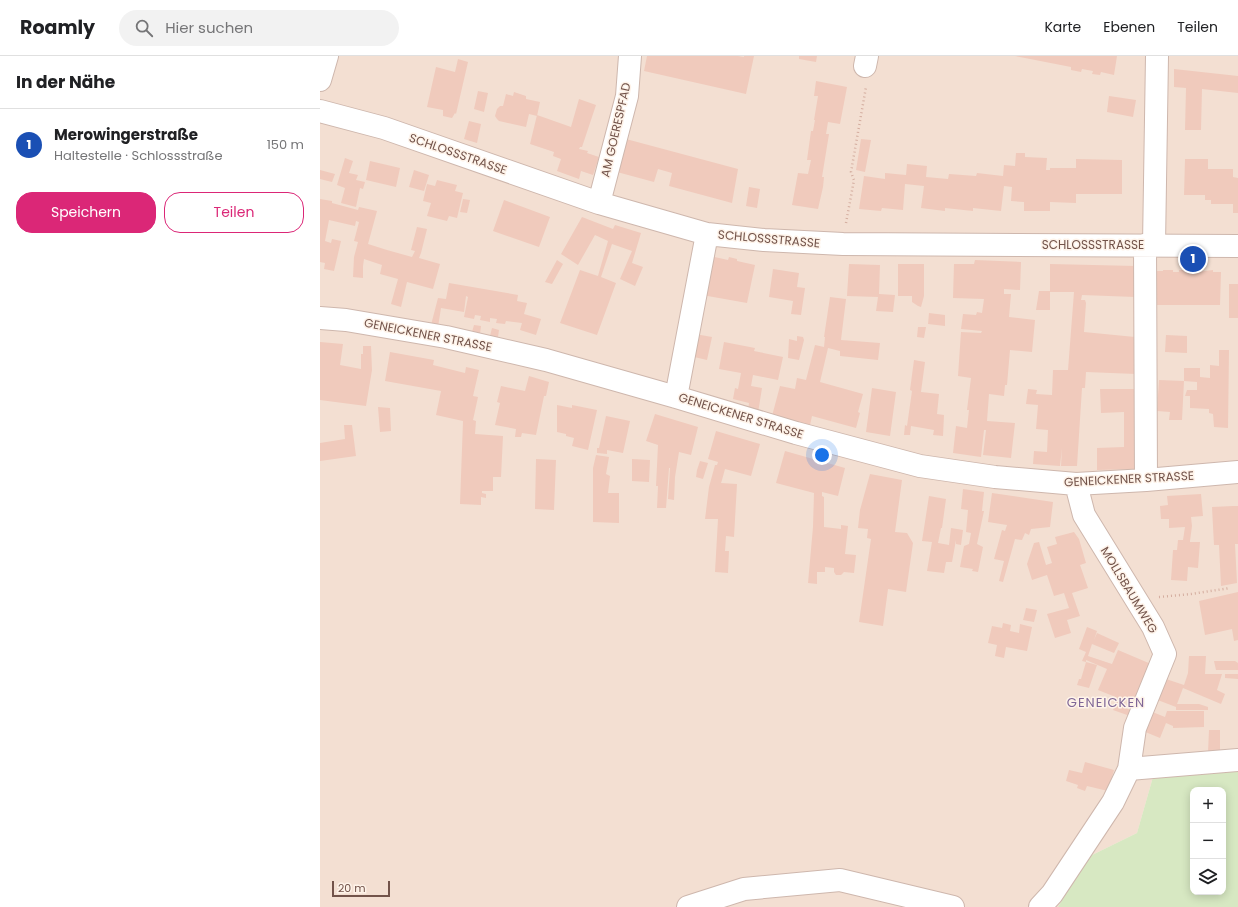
<!DOCTYPE html>
<html lang="de">
<meta charset="utf-8">
<style>
:root{--surface:#fff;--page:#f2f2f2;--text:#202124;--muted:#757577;--line:#e0e0e0;--accent:#db2777}
body{margin:0;font-family:Poppins,sans-serif;background:var(--page);color:var(--text)}
.controls{position:absolute;right:12px;bottom:12px;display:grid;overflow:hidden;border-radius:8px;box-shadow:0 2px 10px #0003}
.controls button{width:36px;height:36px;display:grid;place-items:center;padding:0;border:0;border-bottom:1px solid var(--line);background:var(--surface);color:var(--text);font:20px sans-serif}
.scale{position:absolute;left:12px;bottom:10px;width:58px;box-sizing:border-box;padding-left:4px;border:2px solid #72534a;border-top:0;font-size:11px;line-height:14px;white-space:nowrap;color:#72534a;-webkit-text-stroke:3px #fef3e9;paint-order:stroke}
.you{position:absolute;left:502px;top:399px;width:14px;height:14px;margin:-10px;border:3px solid #fff;border-radius:50%;background:#1a73e8;box-shadow:0 0 0 6px #1a73e833}
.badge{display:grid;place-items:center;width:26px;height:26px;border-radius:50%;background:var(--accent);color:#fff;font-size:13px;font-weight:700}
.pin{position:absolute;translate:-50% -50%;border:2px solid #fff;box-shadow:0 1px 4px #0006}
.list{margin:0;padding:0;list-style:none}
h2{display:flex;justify-content:space-between;align-items:center;height:52px;margin:0;padding:0 16px;font-size:17px}
h2 small{font-size:13px;font-weight:400;color:var(--muted)}
.list li{display:grid;grid-template-columns:26px 1fr auto;gap:12px;align-items:center;box-sizing:border-box;height:72px;padding:0 16px;border-top:1px solid var(--line)}
.list b{display:block;font-size:15px;white-space:nowrap}
.list p{margin:0;font-size:13px;white-space:nowrap;color:var(--muted)}
.list em{font-size:13px;font-style:normal;color:var(--muted)}
.actions{display:flex;gap:8px;padding:12px 16px}
.actions a{flex:1;padding:9px 0;border:1px solid var(--accent);border-radius:16px;text-align:center;font-size:14px;color:var(--accent)}
.actions .main{background:var(--accent);color:#fff}
.icon{flex:none;width:22px;height:22px;fill:none;stroke:currentColor;stroke-width:2;stroke-linecap:round;stroke-linejoin:round}
.map{position:relative;flex:none;width:918px;height:851px;overflow:hidden}
header{display:flex;align-items:center;gap:24px;box-sizing:border-box;height:56px;padding:0 20px;background:var(--surface);border-bottom:1px solid var(--line)}
header strong{font-size:19px}
nav{display:flex;gap:22px;margin-inline-start:auto;font-size:14px}
.search{width:280px;height:36px;background:var(--page);display:flex;align-items:center;gap:10px;box-sizing:border-box;padding:0 14px;border-radius:22px;color:var(--muted);font-size:15px}
main{display:flex}
aside{flex:1;background:var(--surface)}
.map>svg:first-child{display:block}
</style>
<header>
<strong>Roamly</strong>
<div class="search"><svg class="icon" aria-label="search" viewBox="0 0 24 24"><circle cx="10" cy="10" r="6"/><path d="M15 15l6 6"/></svg>Hier suchen</div>
<nav><a>Karte</a><a>Ebenen</a><a>Teilen</a></nav>
</header>
<main>
<aside>
<h2>In der Nähe<small></small></h2>
<ul class="list">
<li><span class="badge" style="background:#1a4fb4">1</span><div><b>Merowingerstraße</b><p>Haltestelle · Schlossstraße</p></div><em>150 m</em></li>
</ul>
<div class="actions"><a class="main">Speichern</a><a>Teilen</a></div>
</aside>
<div class="map">
<svg width="918" height="851" viewBox="0 0 918 851">
<rect width="100%" height="100%" fill="#fbefe3"/>
<path fill="#f3dfd2" d="M0,0H918V713L833,721L817,777L768,801L738,851H0Z"/>
<path fill="#d7e8c2" fill-rule="evenodd" d="M918,713V851H738L768,801L817,777L833,721ZM873,734H903V836H873Z"/>
<path fill="#f0cabc" d="M327,0H418L424,1V0H434L426,38L324,15Z
M479,0H497L496,6L479,3Z
M695,0H797L794,19L781,16L780,19L772,18L773,15L762,13L761,16L751,14V11Z
M138,3L148,6L136,58L135,57L132,62L123,60V54L107,51L116,11L135,16Z
M854,13L918,20V37L882,33L881,74H865L866,32L854,31Z
M496,25L527,31L520,68L508,66L506,78H509L502,121H504L503,131L498,153L472,149L478,117L488,118L491,104H487L491,75H493L495,64H494L498,40H494Z
M158,35L168,37L164,56L154,53Z
M194,36L206,40V43L220,46L217,60L209,58L206,71L179,65L177,63L175,60L177,53L180,50H183L186,38L193,40Z
M789,40L816,44L813,61L787,56Z
M259,43L276,49L262,91H260L259,93L268,95L267,97L279,101L273,119L261,115L259,123L237,115L241,103L233,100L234,96L210,88L217,59L251,71Z
M149,65L161,68L157,87L144,83Z
M306,83L418,113L412,147L349,130L352,117L338,113L334,126L297,116Z
M541,83L551,84L545,116L536,114Z
M696,97H705V101L727,102L726,114H730V112H756V103L802,104V138H756V147L730,146V155H704V146L691,145L692,131L684,130L681,155L653,152V155L625,152V155L601,152L604,130L585,128L583,154L562,152L561,155L539,153L544,120L565,123V117L586,119L587,108L607,110L606,121L628,123L629,118L656,120L657,117L683,120L684,109L695,110Z
M25,102L33,105L29,117L38,119L36,124L45,126L43,133L40,132L36,151L21,147L25,132L17,129Z
M865,103H888V113H913V121L918,122V157H913V148H891V144H885V139H864Z
M50,105L80,112L76,131L46,124Z
M0,114L15,118L12,126L0,123Z
M94,114L109,119L104,135L89,131Z
M117,124L137,129L135,135L143,137L137,162L129,160L127,165L107,160L111,147L103,145L107,128L115,130Z
M429,131L440,133L437,152L426,150Z
M0,143L12,145V147L38,154L39,151L57,155L48,188L67,194L92,201L95,195L91,194L97,171L107,173L101,197L99,202L120,208L113,233L87,226L81,251L71,248L78,223L60,218L62,209L44,203L43,210V222L33,221L34,201L38,186L34,185L39,166L36,165L35,170L9,164L5,185L11,187L12,183L21,185L14,215L4,213L5,207L0,206Z
M143,143L150,144L147,157L140,156Z
M184,144L230,161L219,191L173,175Z
M262,161L293,173L295,169L321,177L312,207L323,211L315,230L300,223L312,195L292,188L281,221L296,227L277,279L240,267L260,214L278,220L288,185L275,179L258,209L241,198Z
M390,200L408,204L409,201L417,203V205L435,209L427,247L382,239Z
M237,204L243,208L232,228L225,226Z
M655,204L701,206L700,234L684,233V238H691L689,261L715,264L712,296L690,294L687,329H685L684,340L669,338L667,365L695,367L691,402L663,399L666,374H664L661,401L633,397L636,370L647,372L649,354H647L651,322L638,320L641,276L661,277L662,275L641,273L643,258L656,259L657,256L662,257L664,243L633,242L634,208H654Z
M529,208L560,209L559,238L575,239L573,256L556,255L558,241L527,240Z
M578,208H604V240L601,251L598,250L592,246V240H578Z
M730,208L816,210L815,241L762,239L761,244H765L766,247L764,276L815,281L816,318L766,316L765,332H762L757,410H741L742,392L740,410L713,408L714,395L727,396L728,374L716,373L718,349L706,348L708,333L717,334L716,338L732,339L733,314H748L754,236H730Z
M453,213L479,217L477,231L485,232L481,259L471,258L473,245L449,241Z
M843,214H853V216H859V214H877V216L893,214V216H901L900,249H835L836,215H843Z
M129,227L198,239L197,245L207,247L204,258L221,263L216,279L200,274L202,267L186,265L185,268L176,267L177,263L170,262V266L160,264L161,260L155,259L154,263L144,261L148,241L146,240L144,256L121,252L118,271L111,269L118,242L126,243Z
M909,228H918V262H909Z
M719,235H730V254H716Z
M510,241L526,243L521,284L560,287L558,304L520,300V295L508,292L500,326L543,338L538,356L540,357L536,372L492,360L490,369L452,360L460,330L475,333L477,322L486,324L495,289L504,291L505,281H504Z
M609,257L625,259V270L608,268Z
M154,269L161,270L160,278L152,276Z
M598,271H606L604,282L597,281Z
M172,272L179,274L178,281L170,280Z
M375,278L392,281L387,304L370,300Z
M846,279L867,280V297L845,296Z
M477,280L483,281L484,284L479,304L468,302L469,283L477,285Z
M0,286L23,288L20,309L41,313V298H43V290H51L52,314L46,350L0,344Z
M404,286L435,292L434,295L463,301L458,324L433,319L431,330L442,332L438,357L428,354L429,347L413,343L415,332L418,333L421,317L399,313Z
M899,294H909L908,372L894,371L893,358L889,357V353L870,352V340H865L867,334H877V326L864,325V312H880V321L890,322V309L899,310Z
M70,296L114,304L113,309L145,317L146,311L159,314L153,340L158,341L153,364L156,365L155,378L183,380L181,421H173V435H162V437L166,438V442L161,441V449L140,448L143,365L116,359L121,335L65,325Z
M594,304L605,306L601,336L619,338L617,358L624,359L623,380L613,379L614,374L591,370L590,379H584L585,369L587,370L592,335L590,334Z
M209,320L229,326L226,340H224L216,379L202,377L201,381H195L196,373L175,369L180,347L177,346L181,330L205,335Z
M839,324L864,325L862,364H849L850,356L837,355Z
M552,332L576,336L570,380L546,376Z
M780,333H816L817,413L777,414V392L804,391V356L781,357Z
M237,349L252,352V349L277,354L268,394L252,390L254,382L246,380V378L237,376Z
M58,351L70,352L71,375L60,376Z
M335,358L378,371L371,399L359,396L355,421L354,444L348,443L350,412H349L346,452H337L338,430H336L338,389L326,385Z
M286,360L310,365L303,397L287,394V398L277,397V392H279Z
M24,369H32L36,400L0,405V387L25,383Z
M396,375L440,388L431,420L405,413L402,424L401,427L417,428L414,481L406,480L405,495H409L408,517L395,516L398,463H385L389,431L395,409H397L398,406L388,403Z
M465,395L525,412L518,440L502,436V440L504,441V471L521,473V469L528,470L525,498L536,499L534,517L524,516L521,519H516L514,516V512L505,511V516H497V528L488,527L493,471L494,437L456,427Z
M276,399L289,401L286,418L290,420L288,437H299V467L273,466V412Z
M216,403L236,404L234,454L215,453Z
M312,403L330,404L329,426L312,425Z
M380,405L388,407L383,423L376,421L377,414Z
M550,418L582,424L575,476L587,477L593,487L586,536L568,533L563,570L539,566L551,483L547,482L548,473L538,472L540,454Z
M643,433L664,436L662,455H664L657,488L663,491L658,516L652,515L653,513L640,511L644,490L649,488L651,477L646,476L648,454L641,453Z
M672,437L733,446L730,471L711,473L709,479L705,477L702,484L695,483L683,526L679,525L684,505L674,503L682,474L685,475L687,469L668,466Z
M881,438L883,460L871,461L872,470L870,485V486H880L878,512L868,511L867,525L851,524L853,494H857L858,484H863L865,471L849,472V463H841L840,450L848,449L847,440Z
M609,440L626,443L622,472H621L618,487L629,489L631,472L643,474L641,489L636,488V484L632,506H626L624,517L607,515L612,486L602,485Z
M913,450H918V488H915L917,527L901,530L899,489H894L892,451Z
M754,476L759,483L766,507L760,509L768,532L752,537L760,560L747,564L751,577L735,582L727,558L749,552L744,537L734,540L727,519L712,524L707,508L714,487L719,486L726,509L732,507L727,491L737,488L735,481Z
M918,536V584L914,585L912,573L885,579L879,545Z
M706,552L717,554L714,566L703,564Z
M683,567L691,569L690,575L699,577L700,568L712,571L707,595L686,591L684,602L675,600L677,589L668,587L672,570L682,572Z
M767,571L777,575L774,584L777,577L799,587L794,597L772,588L768,600L792,608L798,594L831,608L814,647L804,642L803,645L805,646L803,651L813,655L810,660L793,654L798,642L778,634L787,613L766,604V606L762,605L766,596L759,593Z
M869,600H886L885,618H902L897,634L905,638L901,648L863,632L857,648H879L888,651V654H856V651L835,643L843,622L864,629L868,617Z
M894,605H915L918,607V614H896Z
M766,606L777,609L769,632L757,629L759,623H761Z
M905,618H918V623L905,622Z
M830,655L845,661L847,655H884V671L853,672V670L846,667L840,682L823,675Z
M889,674H900V695L888,696Z
M765,706L794,714L788,735L767,730L765,735L757,732L758,729L746,725L749,714L762,717Z"/>
<g fill="none" stroke-linecap="round" stroke-linejoin="round">
<defs>
<path id="minor" d="M545,10L547,0
M0,24L7,0
M0,55L64,72L279,147L387,178L444,184L523,188L918,190
M279,147L307,40L310,0
M825,189L826,424
M834,189L837,0
M0,262L26,264L126,281L226,304L356,341L476,377L600,410L675,421L756,428L826,424L918,416
M356,341L387,178
M809,713L918,704
M368,851L424,833L520,824L633,851
M720,851L732,838L793,746L809,713L815,672L845,598L833,571L764,459L756,428"/>
</defs>
<use href="#minor" stroke="#ceb7ad" stroke-width="24"/>
<path stroke="#d4ad9f" stroke-width="2.5" stroke-dasharray="1 3" stroke-linecap="butt" d="M526,167L534,124L531,116L546,31
M839,541L871,538L910,532"/>
<use href="#minor" stroke="#fff" stroke-width="22"/>
</g>
<g text-anchor="middle" stroke-width="3" stroke-linejoin="round" paint-order="stroke">
<g font-size="12" fill="#72534a" stroke="#fef3e9">
<text transform="translate(296 74) rotate(-77)" y="4">AM GOERESPFAD</text>
<text transform="translate(138 98) rotate(19)" y="4">SCHLOSSSTRASSE</text>
<text transform="translate(449 183) rotate(5)" y="4">SCHLOSSSTRASSE</text>
<text x="773" y="193">SCHLOSSSTRASSE</text>
<text transform="translate(108 279) rotate(11)" y="4">GENEICKENER STRASSE</text>
<text transform="translate(421 360) rotate(17)" y="4">GENEICKENER STRASSE</text>
<text transform="translate(809 423) rotate(-3)" y="4">GENEICKENER STRASSE</text>
<text transform="translate(809 534) rotate(59)" y="4">MOLLSBAUMWEG</text>
</g>
<g font-size="13" letter-spacing="1" fill="#7f6696" stroke="#fef3e9">
<text x="786" y="651">GENEICKEN</text>
</g>
</g>
</svg>
<div class="controls">
<button>+</button>
<button>−</button>
<button><svg class="icon" aria-label="layers" viewBox="0 0 24 24"><path d="M12 4l9 5-9 5-9-5zM3 14l9 5 9-5"/></svg></button>
</div>
<div class="scale">20 m</div>
<div class="you"></div>
<div class="pin badge" style="left:873px;top:203px;background:#1a4fb4">1</div>
</div>
</main>
